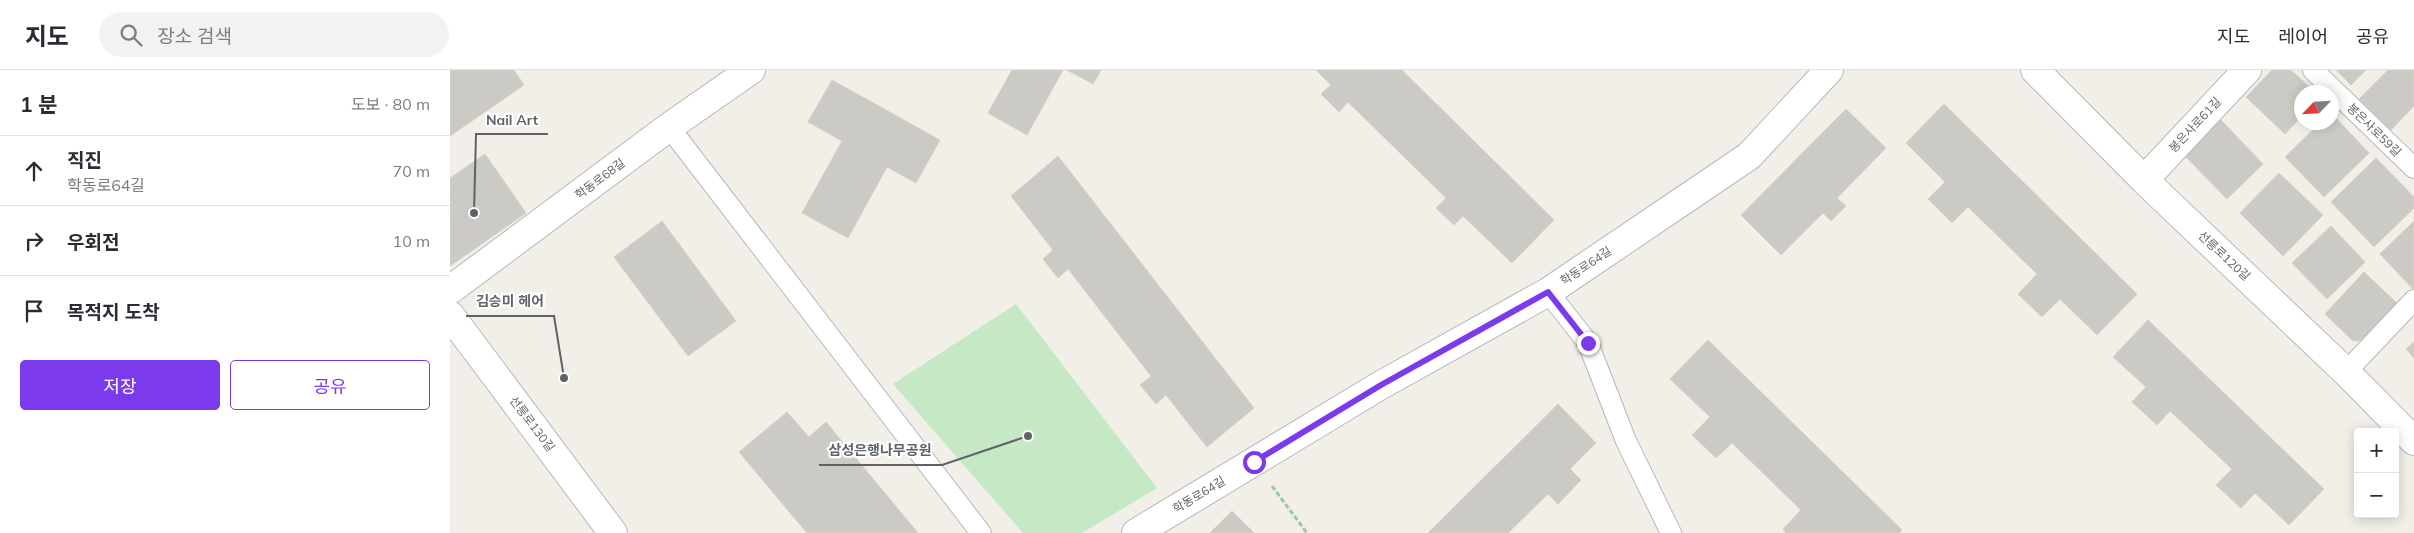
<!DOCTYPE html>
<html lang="ko">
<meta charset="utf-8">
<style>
:root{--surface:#fff;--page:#f2f2f3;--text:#2b2b33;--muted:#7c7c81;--line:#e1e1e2;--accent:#7c3aed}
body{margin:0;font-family:Mulish,"Noto Sans KR",sans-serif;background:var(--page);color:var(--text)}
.controls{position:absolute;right:15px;bottom:15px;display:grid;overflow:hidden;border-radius:5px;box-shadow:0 2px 12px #0003}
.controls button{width:45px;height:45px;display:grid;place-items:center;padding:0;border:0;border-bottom:1px solid var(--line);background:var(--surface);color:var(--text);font:25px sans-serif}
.compass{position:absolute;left:1844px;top:15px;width:45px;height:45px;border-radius:50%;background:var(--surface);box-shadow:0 2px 12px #0003;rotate:245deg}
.stop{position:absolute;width:15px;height:15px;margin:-11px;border:4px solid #7c3aed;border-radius:50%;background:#fff}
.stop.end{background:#7c3aed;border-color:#fff;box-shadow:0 1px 5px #0008}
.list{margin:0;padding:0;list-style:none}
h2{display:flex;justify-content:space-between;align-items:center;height:65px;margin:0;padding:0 20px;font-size:21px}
h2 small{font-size:16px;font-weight:400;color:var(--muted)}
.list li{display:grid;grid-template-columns:32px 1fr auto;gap:15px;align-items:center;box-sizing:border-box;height:70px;padding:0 20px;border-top:1px solid var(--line)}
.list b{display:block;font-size:19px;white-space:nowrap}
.list p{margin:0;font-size:16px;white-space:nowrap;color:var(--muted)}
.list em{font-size:16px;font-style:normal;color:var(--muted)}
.actions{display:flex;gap:10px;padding:15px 20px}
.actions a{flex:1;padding:11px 0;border:1px solid var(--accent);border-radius:5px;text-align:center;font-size:18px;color:var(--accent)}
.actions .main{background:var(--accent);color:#fff}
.icon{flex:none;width:28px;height:28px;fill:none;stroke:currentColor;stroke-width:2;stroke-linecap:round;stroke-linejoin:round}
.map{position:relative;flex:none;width:1964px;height:463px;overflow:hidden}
header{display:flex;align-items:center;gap:30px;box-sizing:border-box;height:70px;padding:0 25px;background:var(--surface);border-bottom:1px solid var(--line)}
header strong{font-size:24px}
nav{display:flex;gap:28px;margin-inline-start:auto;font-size:18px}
.search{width:350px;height:45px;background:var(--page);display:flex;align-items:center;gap:12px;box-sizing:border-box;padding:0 18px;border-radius:28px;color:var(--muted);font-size:19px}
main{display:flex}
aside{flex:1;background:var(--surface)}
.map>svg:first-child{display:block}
</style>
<header>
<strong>지도</strong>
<div class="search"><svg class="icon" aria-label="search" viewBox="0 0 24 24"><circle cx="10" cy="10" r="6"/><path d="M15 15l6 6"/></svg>장소 검색</div>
<nav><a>지도</a><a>레이어</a><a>공유</a></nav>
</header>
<main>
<aside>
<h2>1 분<small>도보 · 80 m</small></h2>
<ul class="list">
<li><svg class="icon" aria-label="ahead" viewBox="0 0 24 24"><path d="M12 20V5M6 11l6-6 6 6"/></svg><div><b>직진</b><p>학동로64길</p></div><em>70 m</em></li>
<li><svg class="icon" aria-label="right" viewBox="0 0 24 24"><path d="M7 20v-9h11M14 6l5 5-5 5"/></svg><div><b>우회전</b></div><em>10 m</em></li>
<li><svg class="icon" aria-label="arrive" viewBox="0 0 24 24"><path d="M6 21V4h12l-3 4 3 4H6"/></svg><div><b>목적지 도착</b></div></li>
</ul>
<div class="actions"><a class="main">저장</a><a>공유</a></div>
</aside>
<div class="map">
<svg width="1964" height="463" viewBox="0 0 1964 463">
<rect width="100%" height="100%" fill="#f1efe8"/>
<path fill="#c5e8c5" d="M566,234L707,418L632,463H573L443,314Z"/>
<path fill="#cccac5" stroke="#d6d1c6" d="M0,0H64L74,15L0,66Z
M562,0H613L577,65L538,43Z
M617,0H651L643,14Z
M866,0H952L1104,150L1062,193L1013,146L1004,155L986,138L996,128L898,32L889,42L871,24L881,15Z
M1822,0H1841L1865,22H1852V46L1835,64L1796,27Z
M1886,0H1916L1901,15Z
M1938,0H1964V36L1941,60L1909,29Z
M382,10L490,70L466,113L437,97L398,168L352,143L392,71L358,52Z
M1494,34L1687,224L1647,265L1610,229L1592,247L1568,224L1587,204L1518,137L1502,153L1478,129L1495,112L1456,73Z
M1396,39L1436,78L1387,128L1396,136L1381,151L1373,143L1331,185L1291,145Z
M1882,44L1919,83L1874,127L1835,87L1871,52H1882Z
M1771,50L1813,94L1777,129L1735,86Z
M35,84L76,143L0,196V108Z
M608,86L804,338L757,377L716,325L706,334L690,315L701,306L618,199L608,208L593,189L603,180L561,126Z
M1926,88L1964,127V138L1924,177L1881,132Z
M1829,103L1873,145L1833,186L1790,143Z
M16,118L38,153L18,166L0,137V128Z
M212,151L286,251L238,286L164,187Z
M1964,151V218L1963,219L1930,184Z
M1881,156L1915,192L1877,229L1842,193Z
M1914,202L1950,236L1918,270L1903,271L1875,244Z
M1698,250L1874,419L1839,455L1805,423L1791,438L1766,415L1782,399L1720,341L1707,355L1682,332L1696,317L1663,287Z
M1258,270L1452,460L1449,463H1336L1333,459L1351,440L1282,373L1266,388L1242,365L1260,347L1220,309Z
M1964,272V288L1956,279Z
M1108,334L1146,373L1120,399L1131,410L1108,434L1098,424L1058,463H978Z
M337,342L359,367L376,352L468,463H357L289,382Z
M782,441L804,463H760Z"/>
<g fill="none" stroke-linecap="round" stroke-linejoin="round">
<defs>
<path id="lane" d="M1863,0L1964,98
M219,57L531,463
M1098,222L1138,273L1176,371L1221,463
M1896,302L1964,230"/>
<path id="street" d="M1585,0L1694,110L1896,302L1964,371
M1694,110L1797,0
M0,220L219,57L301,0
M0,245L163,463
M686,463L931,315L1098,222L1299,86L1379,0"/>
</defs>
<use href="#lane" stroke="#b5b8bc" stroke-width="22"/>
<use href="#street" stroke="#b5b8bc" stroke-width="30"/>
<path stroke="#9cc7a9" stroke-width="3" stroke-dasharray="5 2.5" stroke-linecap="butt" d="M822,416L857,463"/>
<use href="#lane" stroke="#fff" stroke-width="20"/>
<use href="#street" stroke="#fff" stroke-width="28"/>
</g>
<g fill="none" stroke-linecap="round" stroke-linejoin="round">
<path stroke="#7c3aed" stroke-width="6" d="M804,392L931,315L1098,222L1138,273"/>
</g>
<g text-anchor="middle" stroke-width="4.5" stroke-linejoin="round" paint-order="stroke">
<g font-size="12" fill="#5f6368" stroke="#fff">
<text transform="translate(1745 55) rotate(-47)" y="4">봉은사로61길</text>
<text transform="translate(1924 60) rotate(44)" y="4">봉은사로59길</text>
<text transform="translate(150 109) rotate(-37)" y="4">학동로68길</text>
<text transform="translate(1774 186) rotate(43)" y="4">선릉로120길</text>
<text transform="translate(1136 196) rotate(-34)" y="4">학동로64길</text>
<text transform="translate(82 354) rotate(53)" y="4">선릉로130길</text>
<text transform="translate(749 425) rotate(-31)" y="4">학동로64길</text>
</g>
</g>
<path fill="none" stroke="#5f6368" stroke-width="2" d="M24 143L26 64H98M114 308L104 246H16M578 366L492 395H369"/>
<g fill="#5f6368" stroke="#fff" stroke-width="2">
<circle cx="24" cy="143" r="5"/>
<circle cx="114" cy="308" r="5"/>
<circle cx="578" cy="366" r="5"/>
</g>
<g font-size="14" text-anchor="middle" font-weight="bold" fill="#5f6368" stroke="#fff" stroke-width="4.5" stroke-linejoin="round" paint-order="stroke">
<text x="62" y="55">Nail Art</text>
<text x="60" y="236">김승미 헤어</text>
<text x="430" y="385">삼성은행나무공원</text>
</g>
</svg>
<div class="controls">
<button>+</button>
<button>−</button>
</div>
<svg class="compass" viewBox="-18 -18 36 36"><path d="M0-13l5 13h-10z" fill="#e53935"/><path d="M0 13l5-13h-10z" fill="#7c7c81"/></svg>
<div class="stop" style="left:804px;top:392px"></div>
<div class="stop end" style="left:1138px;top:273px"></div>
</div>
</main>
